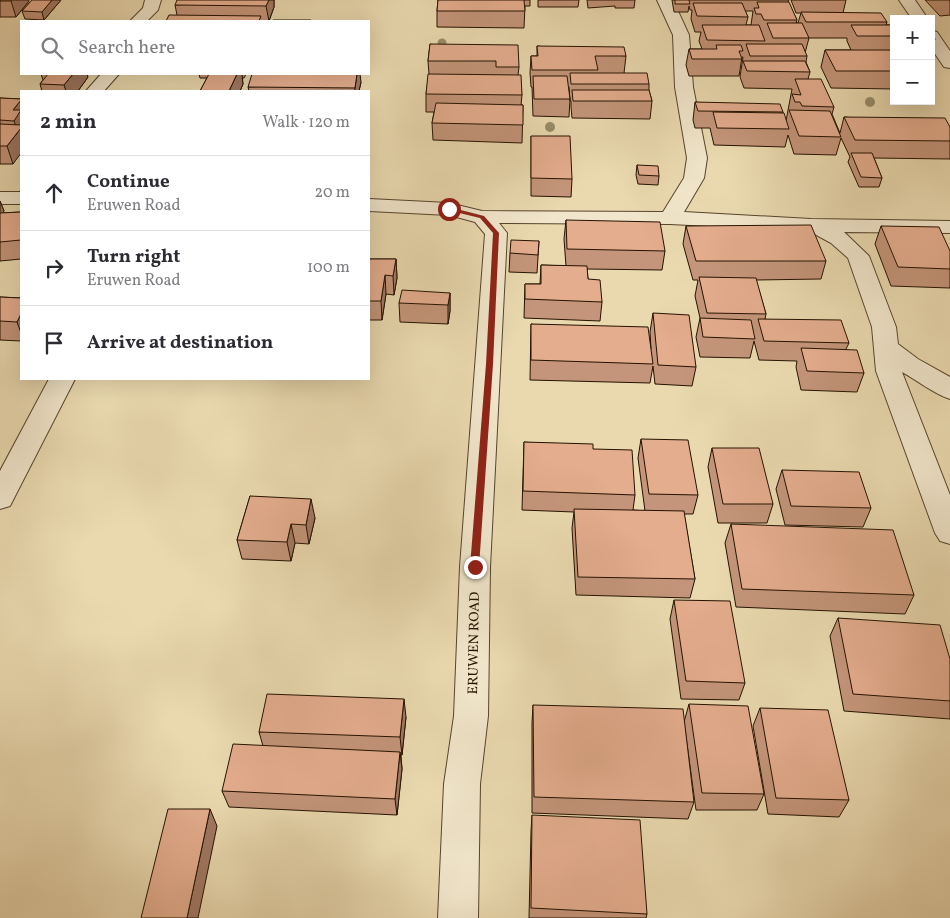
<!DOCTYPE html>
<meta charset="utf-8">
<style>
:root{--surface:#fff;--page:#f7f7f7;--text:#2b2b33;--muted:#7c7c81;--line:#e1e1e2}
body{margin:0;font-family:Vollkorn,serif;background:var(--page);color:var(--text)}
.controls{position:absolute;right:15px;top:15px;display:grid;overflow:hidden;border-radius:0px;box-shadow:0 5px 20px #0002}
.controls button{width:45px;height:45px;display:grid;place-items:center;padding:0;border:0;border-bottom:1px solid var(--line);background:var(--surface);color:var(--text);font:25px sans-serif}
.stop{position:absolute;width:15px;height:15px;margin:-11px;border:4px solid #8f2418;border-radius:50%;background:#fff}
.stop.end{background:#8f2418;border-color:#fff;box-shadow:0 1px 5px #0008}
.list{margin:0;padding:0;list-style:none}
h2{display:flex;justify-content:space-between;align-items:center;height:65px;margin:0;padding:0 20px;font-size:21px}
h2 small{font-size:16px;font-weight:400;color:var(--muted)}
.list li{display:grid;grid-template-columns:32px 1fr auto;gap:15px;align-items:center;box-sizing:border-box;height:75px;padding:0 20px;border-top:1px solid var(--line)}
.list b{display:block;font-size:19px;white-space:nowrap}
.list p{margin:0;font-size:16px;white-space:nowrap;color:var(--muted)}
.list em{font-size:16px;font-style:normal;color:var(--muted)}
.icon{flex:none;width:28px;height:28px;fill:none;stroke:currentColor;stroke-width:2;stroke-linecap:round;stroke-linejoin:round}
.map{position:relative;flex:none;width:950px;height:918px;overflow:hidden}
.search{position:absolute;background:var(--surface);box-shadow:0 5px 20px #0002;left:20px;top:20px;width:350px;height:55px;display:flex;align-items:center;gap:12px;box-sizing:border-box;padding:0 18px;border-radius:0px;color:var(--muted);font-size:19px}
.panel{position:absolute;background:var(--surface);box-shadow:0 5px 20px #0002;left:20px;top:90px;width:350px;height:290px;border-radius:0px}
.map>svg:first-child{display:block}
</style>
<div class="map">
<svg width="950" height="918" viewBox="0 0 950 918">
<rect width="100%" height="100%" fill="#ead9af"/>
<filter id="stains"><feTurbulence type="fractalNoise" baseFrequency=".004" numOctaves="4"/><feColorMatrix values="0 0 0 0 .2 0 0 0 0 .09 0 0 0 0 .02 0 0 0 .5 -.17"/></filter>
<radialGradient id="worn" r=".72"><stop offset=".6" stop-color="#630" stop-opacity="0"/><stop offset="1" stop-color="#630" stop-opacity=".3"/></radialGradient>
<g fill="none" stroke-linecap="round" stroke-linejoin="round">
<defs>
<path id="street" d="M145,0H161L158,10L147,21H130L143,8Z
M657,0H673L689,35L693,87L707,158L704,178L684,212L811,219L950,221V233L844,232L869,256L896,327L898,344L918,359L950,377V399C934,394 917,380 902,372L950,495V544L940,541L935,533L876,371L872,327L848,258L831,243L809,231L670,224L499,223L507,233L490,567L488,716L480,784L478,918H438L444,784L454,716L460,567L485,234L475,222L449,215L369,211V199L449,203L482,211L663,212L684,178L687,158L675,87L673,35Z
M899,0H915L928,19H912Z
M931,30L937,32L950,51V68L944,67L931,48Z
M101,74H119L104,91H86Z
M0,192H21V204H0Z
M49,379H75L10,506L0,509V471Z"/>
</defs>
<use href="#street" stroke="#56442c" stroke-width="2"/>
<use href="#street" fill="#f1e6cb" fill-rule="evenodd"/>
</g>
<g fill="#988d6a">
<circle cx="442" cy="43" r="4.5"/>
<circle cx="870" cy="102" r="5"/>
<circle cx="550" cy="127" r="5"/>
</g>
<path fill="#c4957a" stroke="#241200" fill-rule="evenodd" d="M0,0L29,1L16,17H0Z
M32,0H61L44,20L25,19L22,11Z
M274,0V7L269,21H166L177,15L175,5Z
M438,0H530V6H525L524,28L437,27V11Z
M538,0H579L578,7H538Z
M587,0H635L634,8H615V6L588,8Z
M672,0H789L788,2L797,20L796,23H798L801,13H796L791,0H846L843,13L887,22L886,25H894V53H892L894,56V89L831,88L821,67L825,50H851L847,41V38H809L805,53L807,56L806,62L810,72L808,79L834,107L832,114L840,133L844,117L950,127V159L874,158L882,178L879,187H859L848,162L850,157L841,138L836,155L794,154L788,135L785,147L714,145L710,128H695L693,120L695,102L783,112V113L786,121L792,89L744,88L740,77L743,57H742L739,76H689L686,65L689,49H702L699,41L701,32H695L691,19L692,10H690L689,6L688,12H674ZM745,11H753L751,25H746L748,17Z
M925,0H950V15L940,16Z
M931,33L935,39L931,51Z
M430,44L519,67L518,75L522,95L521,105H523L522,143L433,140L432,123L434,112H426V94L429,74L428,61Z
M537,46L626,56L624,73L649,84V90L652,101L650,119L572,118L571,107V101H570L569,87H568L570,99L569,117L533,116L532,87H531L530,73L531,56H537Z
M41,74L88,77L78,91H42L40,84L43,80Z
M199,74H246L244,78H242L243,84L240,91H200L207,78H200Z
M361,82L359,91H249L248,87Z
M0,98L21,99L13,164H0Z
M531,136L572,179L571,197L531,196Z
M637,165L659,176L658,185L638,184L636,175Z
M0,201L4,211L2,213L21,212V259L0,261Z
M566,220L665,251L662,270L587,269L588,279L602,302L600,321L524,318L525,284H540L541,265L566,266L564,239Z
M686,226L826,261L821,279L756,280L766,314L765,319L849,343L846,349L864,373L857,392L801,390L796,367L797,361L759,360L754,341L750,358L700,357L696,337L700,318L695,296L698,280H693L683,244Z
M881,226L950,251V288L891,286L875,244Z
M539,241L537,273L509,272L510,253Z
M369,259H396L397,278L394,295L386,294L382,320H369Z
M450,293V311L448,324L400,322L399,303Z
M0,297L21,298V341L0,340Z
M653,313L696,367L692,386L655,384L653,366L650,383L530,380L531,324L651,349L650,332Z
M641,439L698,495L693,514H684L695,579L690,598L576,595L572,528L574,512L522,510L524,442L593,449L635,495L633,510L645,511L638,458Z
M712,448L773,504L767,523H718L708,467Z
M782,470L871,508L863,527L785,525L776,489Z
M250,496L315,518L309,544L295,543L291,561L242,559L237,540Z
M731,524L914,595L905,614L736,607L725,543Z
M674,600L745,683L739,700L681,699L670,619Z
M838,618L950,659V719L844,711L830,636Z
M689,704L764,794L757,810H696L684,722Z
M533,705L694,802L688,819L532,813V723Z
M760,708L849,800L839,817L768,814L753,726Z
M406,717L402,755H401L402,769L397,815L229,807L222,791L263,746L259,732Z
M532,815L647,914L646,918H529L531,831Z"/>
<path fill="#a07963" stroke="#241200" d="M12,0H29V1L16,17L11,1Z
M52,0H61L44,20L42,12Z
M269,0H274V7L269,21L266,6Z
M73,74H87L88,77L78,91H66L64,85Z
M237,74H242L243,84L240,91H229Z
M357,74H360L361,82L359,91H355V88Z
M21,100V153L13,164L7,146L18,132L14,121L13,110Z
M0,201L4,211L0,217Z
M396,259L397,278L394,295L393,276Z
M385,275L386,294L382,320L381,301Z
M450,293V311L448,324V305Z
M21,314V333L17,322Z
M311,499L315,518L309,544L306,525Z
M291,524L295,543L291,561L287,542Z
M404,699L406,717L402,755L400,737Z
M400,752L402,769L397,815L395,799Z
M210,809L217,826L198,918H187Z"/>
<path fill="#e4ad8e" stroke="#241200" d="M0,0H12L11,1H0Z
M32,0H52L42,12L22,11Z
M177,0H269L266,6L175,5Z
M438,0H524L525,11H437Z
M675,0H689L690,4H675Z
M757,2H789L797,20H764L761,14H756L754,8H759Z
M693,3H742L748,17L697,16Z
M801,12L881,13L887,22H806Z
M169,15L261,16L259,21H166Z
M273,20H311V21H273Z
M767,23H802L809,38H773Z
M702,25H759L765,41L707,40Z
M851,25H894V36H857Z
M931,33L935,39H931Z
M430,44L518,45L519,67H496V61H428Z
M746,44H802L807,56H750Z
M716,45H741L743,51H739L742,59H692L689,49H717Z
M537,46L624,47L626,56H595L598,70H532L531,56H538Z
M825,50H890L894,56V71H836Z
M743,61H805L810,72L747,71Z
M570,73H647L649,84H571Z
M41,74H73L64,85L40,84L48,74Z
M209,74H237L229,91H200Z
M252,74H357L355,88L248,87Z
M428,74L521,75L522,95L426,94Z
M533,76H567L570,99H534Z
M795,79H821L834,107L802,106L800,102H795L792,94L801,95Z
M572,90H649L652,101H573Z
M0,98L21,99V100L13,110H21L14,121L0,120Z
M695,102L780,104L783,112L698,111Z
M436,103L523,105V125L432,123Z
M789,110L830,111L841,137L799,136Z
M713,112L784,113L789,129L717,128Z
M844,117L945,118L950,127V141L855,140Z
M0,124L21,125V128L7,146H0Z
M531,136H570L572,179L531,178Z
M851,153H872L882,178L861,177Z
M637,165L658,166L659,176L639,175Z
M21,212V240L0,242V213Z
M566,220L660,222L665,251L567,249Z
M811,225L826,261H696L686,226Z
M881,226L939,227L950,251V269L898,267Z
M511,240L539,241L538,255L510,253Z
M369,259H396L393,276L385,275L381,301H369Z
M541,265L587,266L588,279L600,280L602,302L525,299V284H541Z
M699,277L756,278L766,314L707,313Z
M402,290L450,293L448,305L399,303Z
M0,297L21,298V314L17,322L0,321Z
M653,313L689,315L696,367L658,365Z
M700,318L751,320L755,339L703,337Z
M758,319L841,320L849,343L764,341Z
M531,324L648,327L653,364L531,360Z
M801,348L857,350L864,373L807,371Z
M641,439L688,440L698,495L649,494Z
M524,442L593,444V449L632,450L635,495L523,491Z
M712,448H759L773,504H723Z
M782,470L859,472L871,508L791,506Z
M250,496L311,499L306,525L291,524L287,542L237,540Z
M574,509L684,511L695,579L578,577Z
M731,524L893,530L914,595L742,589Z
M674,600L730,601L745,683L686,681Z
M838,618L940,625L950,659V701L853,694Z
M267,694L404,699L400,737L259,732Z
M689,704L748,706L764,794L702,793Z
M533,705L683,709L694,802L534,797Z
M760,708L828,710L849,800L776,798Z
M233,744L400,752L395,799L222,791Z
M168,809H210L187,918H141Z
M532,815L640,820L647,914L531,908Z"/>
<path fill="#8f2418" d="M449,207L484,216L499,233L493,364L479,567L475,571L470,567L486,364L493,233L480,218L447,210Z"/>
<g text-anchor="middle" stroke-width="4" stroke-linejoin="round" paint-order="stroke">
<g font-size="14" fill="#241200" stroke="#f1e6cb">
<text transform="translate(473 643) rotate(-89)" y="5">ERUWEN ROAD</text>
</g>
</g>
<rect width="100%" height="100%" filter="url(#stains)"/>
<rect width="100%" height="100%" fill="url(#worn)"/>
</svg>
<div class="controls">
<button>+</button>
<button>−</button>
</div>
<div class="stop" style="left:449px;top:209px"></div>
<div class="stop end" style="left:475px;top:567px"></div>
<div class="search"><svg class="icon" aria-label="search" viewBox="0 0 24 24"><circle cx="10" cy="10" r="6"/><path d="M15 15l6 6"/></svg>Search here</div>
<section class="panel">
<h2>2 min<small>Walk · 120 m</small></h2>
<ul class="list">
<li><svg class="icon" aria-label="ahead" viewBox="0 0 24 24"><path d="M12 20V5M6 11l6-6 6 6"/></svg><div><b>Continue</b><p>Eruwen Road</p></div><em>20 m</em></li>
<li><svg class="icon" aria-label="right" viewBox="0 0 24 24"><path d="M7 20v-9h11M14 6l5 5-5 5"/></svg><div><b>Turn right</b><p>Eruwen Road</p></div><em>100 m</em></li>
<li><svg class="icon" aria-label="arrive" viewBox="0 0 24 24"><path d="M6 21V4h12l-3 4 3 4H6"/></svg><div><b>Arrive at destination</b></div></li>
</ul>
</section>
</div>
